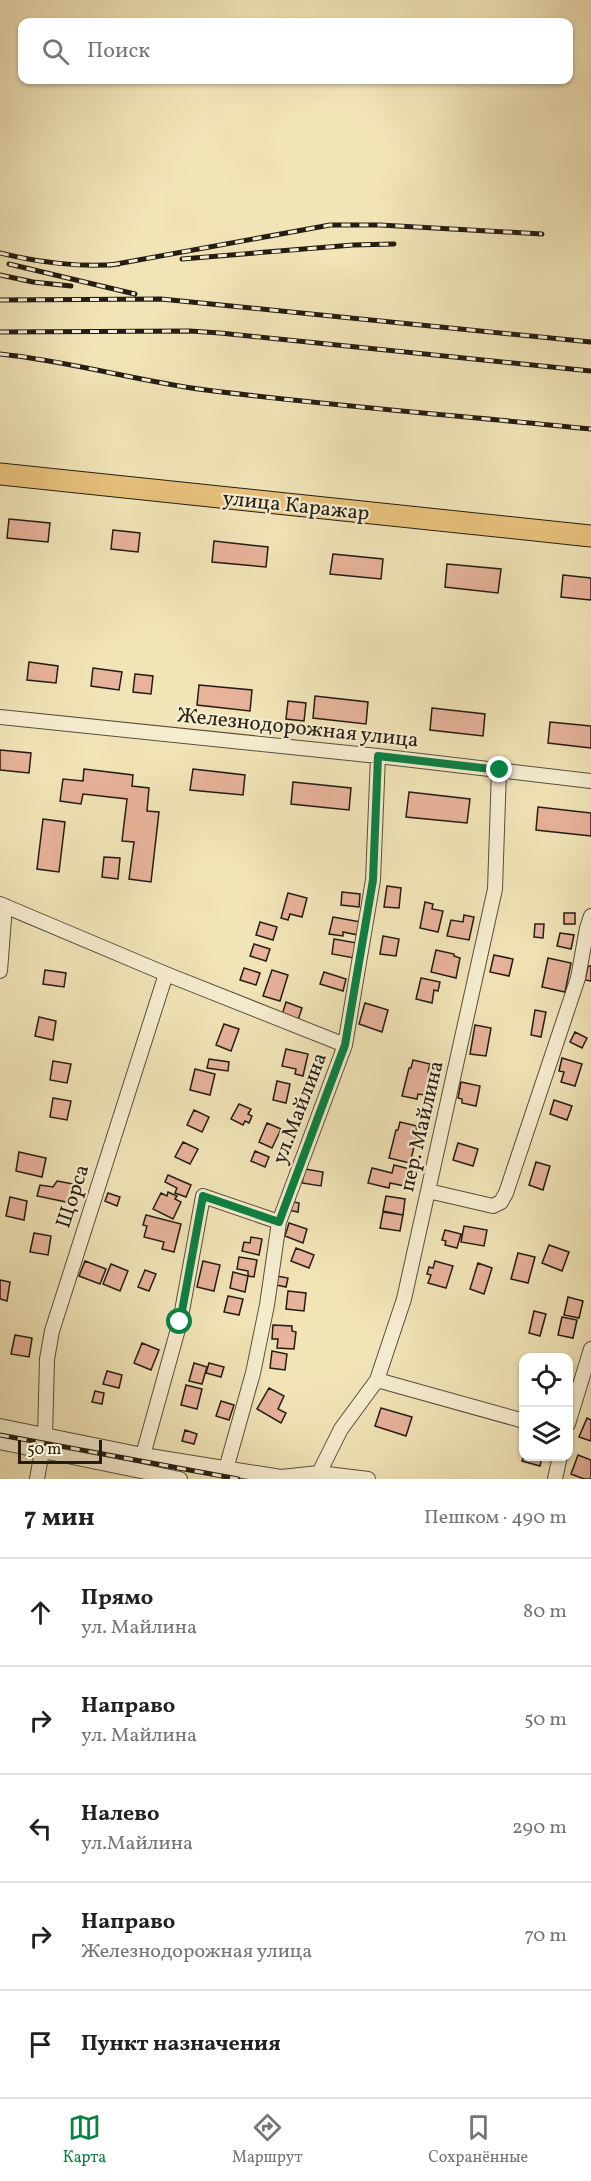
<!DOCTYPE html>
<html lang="ru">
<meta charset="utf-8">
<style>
:root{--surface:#fff;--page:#f2f2f2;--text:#202124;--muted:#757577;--line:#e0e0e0;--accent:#0b8043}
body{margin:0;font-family:Vollkorn,serif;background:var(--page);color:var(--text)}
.controls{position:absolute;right:18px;bottom:18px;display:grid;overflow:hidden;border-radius:12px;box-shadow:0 2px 4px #0004}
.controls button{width:54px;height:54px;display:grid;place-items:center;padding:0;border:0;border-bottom:2px solid var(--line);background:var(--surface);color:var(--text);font:30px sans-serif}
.scale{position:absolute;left:18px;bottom:15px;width:84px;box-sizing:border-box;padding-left:6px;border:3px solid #241d13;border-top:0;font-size:16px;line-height:21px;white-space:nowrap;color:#241d13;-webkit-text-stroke:4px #f6edd0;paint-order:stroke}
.stop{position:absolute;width:18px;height:18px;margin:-14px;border:4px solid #0b8043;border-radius:50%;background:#fff}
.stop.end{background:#0b8043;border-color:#fff;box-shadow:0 2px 6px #0008}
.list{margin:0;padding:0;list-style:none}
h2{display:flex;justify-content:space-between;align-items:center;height:78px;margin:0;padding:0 24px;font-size:26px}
h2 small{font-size:20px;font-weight:400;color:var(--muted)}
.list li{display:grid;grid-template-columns:39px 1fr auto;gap:18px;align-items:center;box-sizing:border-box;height:108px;padding:0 24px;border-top:2px solid var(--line)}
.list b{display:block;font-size:22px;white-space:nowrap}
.list p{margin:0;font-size:20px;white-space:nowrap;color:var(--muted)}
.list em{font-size:20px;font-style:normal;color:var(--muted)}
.icon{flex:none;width:33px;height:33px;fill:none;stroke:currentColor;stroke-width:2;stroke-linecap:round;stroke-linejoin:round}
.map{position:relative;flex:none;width:591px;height:1479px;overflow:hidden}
.search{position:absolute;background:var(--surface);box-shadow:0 2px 4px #0004;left:18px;right:18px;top:18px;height:66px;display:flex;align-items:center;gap:15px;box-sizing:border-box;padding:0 21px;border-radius:12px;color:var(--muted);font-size:22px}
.sheet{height:618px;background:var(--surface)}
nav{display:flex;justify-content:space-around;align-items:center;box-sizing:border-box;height:84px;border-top:2px solid var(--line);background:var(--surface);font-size:16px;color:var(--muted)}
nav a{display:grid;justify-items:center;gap:3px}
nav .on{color:var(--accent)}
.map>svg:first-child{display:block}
</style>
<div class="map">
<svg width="591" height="1479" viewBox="0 0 591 1479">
<rect width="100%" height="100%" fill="#f1e4b7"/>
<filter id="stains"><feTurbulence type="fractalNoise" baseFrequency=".00333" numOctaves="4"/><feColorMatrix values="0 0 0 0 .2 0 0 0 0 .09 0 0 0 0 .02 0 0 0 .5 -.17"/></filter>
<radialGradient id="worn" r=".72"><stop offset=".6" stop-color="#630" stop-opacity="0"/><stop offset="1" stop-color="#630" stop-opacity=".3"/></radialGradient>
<path fill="#e7b39b" stroke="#241d13" stroke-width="1.5" d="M9,519L50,523L48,542L7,538Z
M113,530L140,533L138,552L111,549Z
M214,541L268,547L266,567L212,562Z
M333,554L383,559L381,579L330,574Z
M447,564L501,569L498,593L445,587Z
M563,575L591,578V600L561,597Z
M29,662L58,666L56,683L27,680Z
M93,668L122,672L119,690L91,686Z
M135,674L153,676L151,694L133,692Z
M199,685L252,690L250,711L197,705Z
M315,696L368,702L366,724L313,718Z
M288,701L306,703L304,721L286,719Z
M432,708L485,714L483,736L430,730Z
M550,722L591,726V748L548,743Z
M0,750L31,753L29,773L0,770Z
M84,769L133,775L132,786L149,788L147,811L159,812L151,882L129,879L134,842L122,841L127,799L83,794L81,804L60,801L63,779L83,781Z
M193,769L245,775L243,795L190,790Z
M293,782L351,788L349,810L291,804Z
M409,792L470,799L467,823L406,817Z
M538,807L591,813V836L536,830Z
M43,819L65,822L59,872L37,869Z
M104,857L120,858L118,879L102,877Z
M387,886L401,888L399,908L384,907Z
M342,892L360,894L359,907L341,905Z
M288,893L307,898L302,917L290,914L288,920L281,918Z
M425,902L433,904L432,909L443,911L438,932L420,928Z
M564,913H575V924H564Z
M464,915L474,917L469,940L447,936L451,920L463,922Z
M333,917L361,922L358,935L343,932V936L329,934Z
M260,922L277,927L273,940L256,935Z
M535,924H544L543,938L534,937Z
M560,933L574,935L571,949L557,946Z
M383,936L399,939L396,956L380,954Z
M334,939L357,943L354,958L332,954Z
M254,944L270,949L266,961L250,956Z
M436,950L454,954V956L460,958L456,978L431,972Z
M494,955L513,959L509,976L490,972Z
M548,958L571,963L565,992L542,987Z
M588,966H591V981L585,980Z
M244,968L260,973L256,985L240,980Z
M45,970L66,973L64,987L43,984Z
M272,970L288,975L280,1001L263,996Z
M324,972L346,979L343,991L320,984Z
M421,978L440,982L438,991L434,990L432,1003L416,999Z
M286,1002L302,1008L298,1020L282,1015Z
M365,1003L388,1010L382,1032L359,1024Z
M535,1010L546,1012L541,1037L531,1035Z
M39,1017L56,1021L53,1040L35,1036Z
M224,1024L239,1029L231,1051L216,1045Z
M475,1025L491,1028L486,1056L470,1054Z
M575,1032L587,1038L582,1048L570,1042Z
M286,1049L308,1054L303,1076L295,1074L296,1069L282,1066Z
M562,1058L582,1064L575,1086L561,1082L564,1072L559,1071Z
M209,1059L229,1062L228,1071L207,1068Z
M413,1060L430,1064L428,1072L430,1073L425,1095L418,1094L417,1099L402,1096L409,1068H411Z
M53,1061L71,1064L67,1083L50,1080Z
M195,1069L215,1074L210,1095L190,1090Z
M277,1081L290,1084L286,1103L273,1100Z
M461,1082L480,1086L476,1106L462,1103V1099L458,1098Z
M53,1098L71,1101L67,1120L50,1117Z
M554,1100L572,1106L567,1120L550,1114Z
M239,1104L251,1109L248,1114L252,1116L249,1123L245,1121L243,1125L231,1119Z
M194,1110L209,1117L202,1132L187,1125Z
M400,1122L417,1126L415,1134L417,1135L410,1163L389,1158L396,1130H398Z
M267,1123L281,1129L272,1148L259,1142Z
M183,1142L198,1149L190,1164L175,1157Z
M458,1143L478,1149L473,1166L453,1160Z
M255,1151L269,1157L265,1167L251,1161Z
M19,1152L46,1158L42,1177L16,1171Z
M536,1162L550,1166L543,1190L529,1185Z
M394,1165L418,1171L414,1188L390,1183L389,1188L368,1183L372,1168L392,1173Z
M305,1169L323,1172L321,1186L302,1183Z
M168,1175L191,1185L186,1197L175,1193L177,1188L165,1182Z
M57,1181L79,1185L76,1204L37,1196L40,1185L53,1187Z
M168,1192L177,1196L175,1199L181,1202L173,1219L153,1209L161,1193L167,1196Z
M108,1193L120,1197L117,1206L105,1201Z
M386,1196L405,1199L403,1215L383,1211Z
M10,1197L27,1201L24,1220L6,1216Z
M289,1201L299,1203L298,1212L288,1210Z
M383,1212L403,1215L400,1231L380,1228Z
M146,1215L181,1224L174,1252L162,1249L164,1242L144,1237L147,1226L143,1225Z
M289,1223L307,1229L303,1243L285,1236Z
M464,1226L487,1230L484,1246L461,1242Z
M445,1230L461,1234L457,1248L445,1245L446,1241L442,1240Z
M34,1233L51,1236L48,1255L30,1252Z
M251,1237L262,1239L259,1255L242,1251L244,1242L250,1243Z
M549,1245L569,1252L562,1271L542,1263Z
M296,1248L314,1255L309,1268L291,1261Z
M518,1253L535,1257L528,1283L511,1279Z
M239,1257L257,1260L254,1277L248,1276V1271L237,1269Z
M85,1261L106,1269L100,1284L79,1276Z
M203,1261L220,1265L214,1291L197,1287Z
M435,1261L453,1266L446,1288L428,1283L431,1275L427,1274L429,1267L433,1268Z
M478,1263L492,1268L484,1294L470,1289Z
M111,1264L128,1271L120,1291L103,1284Z
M145,1270L156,1274L149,1291L138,1287Z
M233,1272L248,1276L245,1292L230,1288Z
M277,1276L288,1278L286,1287L276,1285Z
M0,1280L10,1282L7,1301L0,1299Z
M288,1291L306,1293L304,1311L286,1309Z
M228,1296L243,1299L239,1315L224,1312Z
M568,1297L583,1301L579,1318L564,1315Z
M534,1311L546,1314L540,1336L529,1333Z
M562,1317L577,1320L573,1338L558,1335Z
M273,1325L292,1326V1331L296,1332L294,1349L277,1348L278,1339H272Z
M15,1335L32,1338L29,1357L11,1354Z
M142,1343L159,1350L151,1370L134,1363Z
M272,1351L287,1354L285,1370L270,1368Z
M194,1363L207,1367L202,1384L189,1381Z
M209,1363L224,1367L221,1377L206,1373Z
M107,1371L122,1375L119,1388L103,1384Z
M186,1385L202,1389L197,1409L181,1405Z
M269,1388L284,1396L278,1409L286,1413L281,1423L257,1409Z
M95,1391L104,1393L102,1404L92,1402Z
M221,1401L234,1405L229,1420L216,1416Z
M381,1408L412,1417L406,1436L375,1426Z
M587,1418L591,1420V1441L579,1437Z
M185,1430L197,1434L194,1444L182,1441Z
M578,1455L591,1460V1479H584L571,1474Z
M524,1456H542L540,1466L522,1461Z"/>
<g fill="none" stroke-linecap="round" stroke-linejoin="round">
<defs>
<path id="minor" d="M0,717L378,756L591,781
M0,904L166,974L345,1045
M0,971L5,906
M428,1191L493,1206L501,1202L506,1193L578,978L587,928L591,916
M377,1380L524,1421
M568,1424L591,1349
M0,1426L143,1455L281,1477L319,1473L368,1479
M45,1436L47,1359L52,1331L166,974
M0,1442L180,1479
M143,1455L180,1322L203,1196L279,1222
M226,1469L253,1373L267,1305L279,1222L345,1045L373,880L378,756
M319,1473L341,1429L377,1380L404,1299L495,889L499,770
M37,1479L42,1451
M555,1479L560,1456"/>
<path id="primary" d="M0,474L591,536"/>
</defs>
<use href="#minor" stroke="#574f3c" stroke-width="16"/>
<use href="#primary" stroke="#241d13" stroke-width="23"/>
<use href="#minor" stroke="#f6edd0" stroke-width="14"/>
<use href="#primary" stroke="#e8c27c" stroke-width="21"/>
<defs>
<path id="rail" d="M0,253C36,262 82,268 119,264
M182,259L353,245L394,244
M9,264L135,294
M111,265L330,225H380L542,234
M0,275L33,282L71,286
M0,300L161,299L591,342
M0,332L190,331L220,333L591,371
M0,354C69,361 137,381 206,390C333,406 463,416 591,429
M0,1435L238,1479"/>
</defs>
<use href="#rail" stroke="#241d13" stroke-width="5"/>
<use href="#rail" stroke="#f6edd0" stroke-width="3" stroke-dasharray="9" stroke-linecap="butt"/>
</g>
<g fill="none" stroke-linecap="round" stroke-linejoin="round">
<path stroke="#0b8043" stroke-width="8" d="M180,1322L203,1196L279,1222L345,1045L373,880L378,756L500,770"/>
</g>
<g text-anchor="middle" stroke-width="4.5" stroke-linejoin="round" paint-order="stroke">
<g font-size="21" fill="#241d13" stroke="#f6edd0">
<text transform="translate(296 505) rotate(6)" y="7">улица Каражар</text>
<text transform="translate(298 727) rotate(6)" y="7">Железнодорожная улица</text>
<text transform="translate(299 1108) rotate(-69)" y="7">ул.Майлина</text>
<text transform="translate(421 1126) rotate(-77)" y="7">пер. Майлина</text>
<text transform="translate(72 1196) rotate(-72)" y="7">Щорса</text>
</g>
</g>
<rect width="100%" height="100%" filter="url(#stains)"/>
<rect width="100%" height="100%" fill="url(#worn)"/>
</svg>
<div class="controls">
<button><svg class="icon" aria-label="locate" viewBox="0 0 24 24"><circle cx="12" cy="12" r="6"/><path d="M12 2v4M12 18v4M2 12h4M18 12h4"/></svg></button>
<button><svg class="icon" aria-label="layers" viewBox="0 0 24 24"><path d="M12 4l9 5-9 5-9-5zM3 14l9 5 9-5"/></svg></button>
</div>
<div class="scale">50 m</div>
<div class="stop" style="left:180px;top:1322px"></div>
<div class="stop end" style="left:500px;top:770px"></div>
<div class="search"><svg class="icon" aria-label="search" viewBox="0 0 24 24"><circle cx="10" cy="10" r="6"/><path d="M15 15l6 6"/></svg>Поиск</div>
</div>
<section class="sheet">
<h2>7 мин<small>Пешком · 490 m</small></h2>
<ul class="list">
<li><svg class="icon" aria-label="ahead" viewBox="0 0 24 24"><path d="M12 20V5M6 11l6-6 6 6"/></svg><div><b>Прямо</b><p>ул. Майлина</p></div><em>80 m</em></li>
<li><svg class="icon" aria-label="right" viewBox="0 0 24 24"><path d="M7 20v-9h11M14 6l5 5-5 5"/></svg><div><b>Направо</b><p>ул. Майлина</p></div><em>50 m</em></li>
<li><svg class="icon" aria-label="left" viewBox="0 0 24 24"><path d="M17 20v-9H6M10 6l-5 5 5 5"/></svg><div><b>Налево</b><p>ул.Майлина</p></div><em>290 m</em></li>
<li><svg class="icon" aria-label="right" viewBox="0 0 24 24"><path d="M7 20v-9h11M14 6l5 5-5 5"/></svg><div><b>Направо</b><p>Железнодорожная улица</p></div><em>70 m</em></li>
<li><svg class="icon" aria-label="arrive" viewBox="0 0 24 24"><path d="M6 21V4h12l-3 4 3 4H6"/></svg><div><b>Пункт назначения</b></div></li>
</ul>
</section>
<nav>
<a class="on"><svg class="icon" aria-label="map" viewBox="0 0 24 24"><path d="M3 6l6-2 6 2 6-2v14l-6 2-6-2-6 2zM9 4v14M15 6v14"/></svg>Карта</a>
<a><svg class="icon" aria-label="directions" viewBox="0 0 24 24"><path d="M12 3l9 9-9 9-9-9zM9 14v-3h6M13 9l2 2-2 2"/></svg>Маршрут</a>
<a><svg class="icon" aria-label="saved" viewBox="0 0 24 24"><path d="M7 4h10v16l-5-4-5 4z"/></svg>Сохранённые</a>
</nav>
